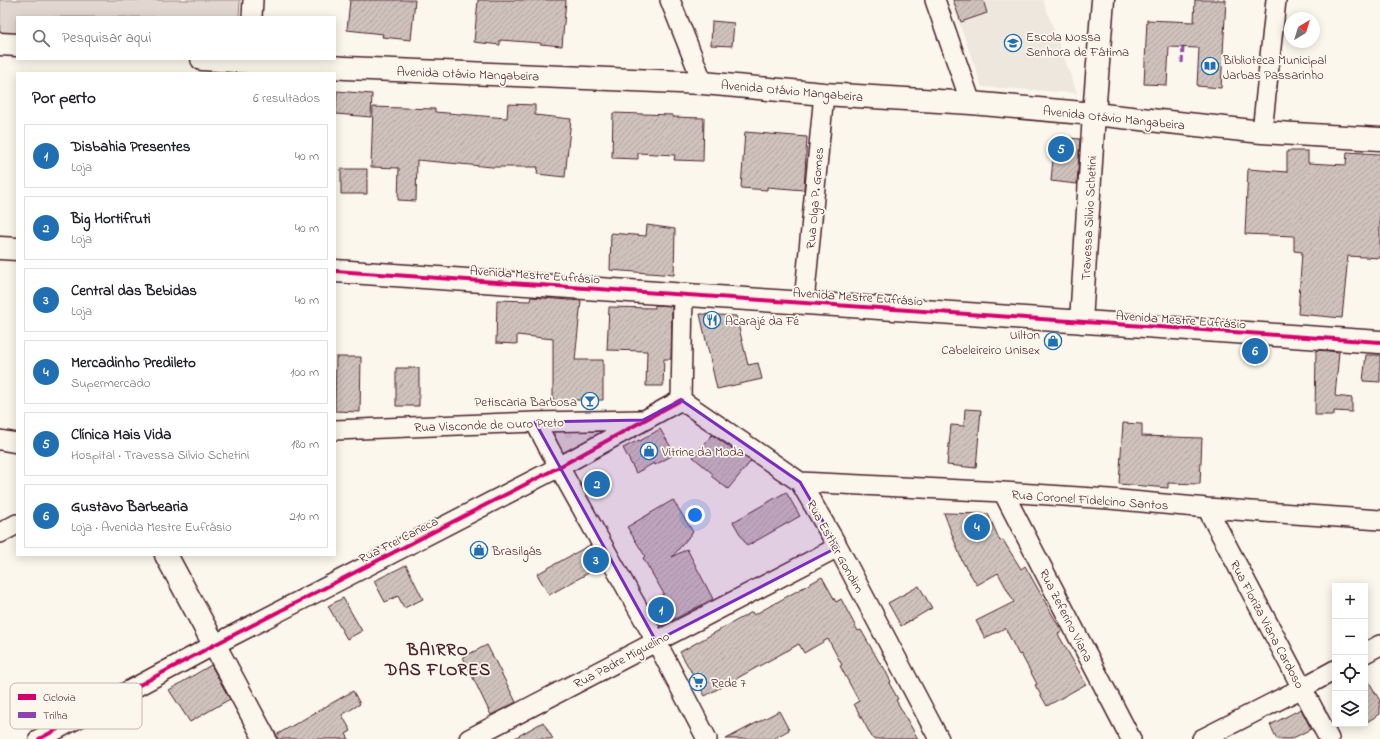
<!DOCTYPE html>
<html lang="pt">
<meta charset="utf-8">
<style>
:root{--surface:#fff;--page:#f6f6f6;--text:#202124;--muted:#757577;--line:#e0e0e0;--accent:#1f6fb2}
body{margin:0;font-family:"Indie Flower",sans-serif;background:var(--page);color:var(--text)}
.controls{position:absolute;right:12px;bottom:12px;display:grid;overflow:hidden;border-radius:0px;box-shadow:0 2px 10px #0003}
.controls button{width:36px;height:36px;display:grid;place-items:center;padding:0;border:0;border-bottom:1px solid var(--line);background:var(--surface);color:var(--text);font:20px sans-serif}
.compass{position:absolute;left:1284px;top:12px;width:36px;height:36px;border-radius:50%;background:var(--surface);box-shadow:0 2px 10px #0003;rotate:38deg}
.you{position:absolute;left:695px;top:515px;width:14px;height:14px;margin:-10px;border:3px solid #fff;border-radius:50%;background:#1a73e8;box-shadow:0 0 0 6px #1a73e833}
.badge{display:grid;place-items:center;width:26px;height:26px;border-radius:50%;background:var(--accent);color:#fff;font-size:13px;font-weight:700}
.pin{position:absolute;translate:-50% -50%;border:2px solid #fff;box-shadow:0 1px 4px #0006}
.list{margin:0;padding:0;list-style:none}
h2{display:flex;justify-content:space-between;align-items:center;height:52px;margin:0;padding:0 16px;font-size:17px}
h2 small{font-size:13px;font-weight:400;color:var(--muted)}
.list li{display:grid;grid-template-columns:26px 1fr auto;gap:12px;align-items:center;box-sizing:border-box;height:64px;margin:0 8px 8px;padding:0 8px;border:1px solid var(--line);border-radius:0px}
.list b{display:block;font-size:15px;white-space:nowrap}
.list p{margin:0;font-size:13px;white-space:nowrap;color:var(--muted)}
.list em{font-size:13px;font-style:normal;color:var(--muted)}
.icon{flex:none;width:22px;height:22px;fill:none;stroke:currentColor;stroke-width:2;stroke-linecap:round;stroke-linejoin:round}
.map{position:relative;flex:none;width:1380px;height:739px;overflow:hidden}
.search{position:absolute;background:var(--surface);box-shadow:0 2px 10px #0003;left:16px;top:16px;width:320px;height:44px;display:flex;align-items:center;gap:10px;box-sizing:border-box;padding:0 14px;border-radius:0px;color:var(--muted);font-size:15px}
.panel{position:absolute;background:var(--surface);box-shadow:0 2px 10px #0003;left:16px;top:72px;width:320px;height:484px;border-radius:0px}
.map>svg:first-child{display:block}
</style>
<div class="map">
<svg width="1380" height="739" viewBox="0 0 1380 739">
<defs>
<pattern id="park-tufts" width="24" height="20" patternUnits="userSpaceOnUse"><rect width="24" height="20" fill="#e2d7d0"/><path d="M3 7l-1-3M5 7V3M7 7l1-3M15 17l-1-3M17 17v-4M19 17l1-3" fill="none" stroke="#c3b8b3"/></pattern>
<pattern id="building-hatch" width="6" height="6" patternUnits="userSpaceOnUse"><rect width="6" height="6" fill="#cfc2bc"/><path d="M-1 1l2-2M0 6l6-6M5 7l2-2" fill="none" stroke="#b3a6a2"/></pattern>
</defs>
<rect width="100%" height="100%" fill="#fbf7ec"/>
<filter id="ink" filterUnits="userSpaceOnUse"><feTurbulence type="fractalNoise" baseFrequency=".025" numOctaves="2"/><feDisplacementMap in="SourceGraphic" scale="8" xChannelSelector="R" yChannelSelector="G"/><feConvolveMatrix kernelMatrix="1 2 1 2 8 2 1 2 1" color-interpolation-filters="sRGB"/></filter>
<g filter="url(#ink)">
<path fill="#eee7de" d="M951,0H1043L1077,93L982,87Z"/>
<path fill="#e2d7d0" stroke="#967b7e" d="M0,0H240L239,17H17V38L0,37Z"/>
<path fill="url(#park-tufts)" stroke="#967b7e" d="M609,429L562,453L553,431Z"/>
<path fill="url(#building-hatch)" stroke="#4a1f2b" d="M350,0H415L411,40L382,37L383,34L347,30Z
M478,0H566L562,46L540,44V43L500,40V45L474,42Z
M953,0H983L987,13L961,22Z
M1195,0H1226L1221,88L1197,86L1199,48L1169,47L1167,85L1144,84L1147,20L1194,22Z
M712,21L734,23L732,46L711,45Z
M337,91L372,94L371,117L336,114Z
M508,104L535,105V115L571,119L565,177L537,174L538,167H492L417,160L416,201L398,200L399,168L371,167L373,107L435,109V112L507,118Z
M613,113L673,115V117L704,118L703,161L674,160L675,155L638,153V159L612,158Z
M745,132L807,137L804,190L767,187V190L741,188Z
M1055,137L1080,139L1077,184L1051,181Z
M1287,151H1308V163L1346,165L1347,152L1380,154V258L1348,256L1342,318L1298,314L1302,252L1294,251V236L1245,234L1248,169L1287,172Z
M341,169H367V194H341Z
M647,225L675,229L674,275L610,270L611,233L646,236Z
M531,297L581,301L575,360H603V400H573V402H553V339L517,335V344L496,343L497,300L530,301Z
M655,305L672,306L671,359H664L663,386H646L647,351L607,350L609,307L655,308Z
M700,314L736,316L748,365L758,363L762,379L717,389Z
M1316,350L1339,352L1335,396L1352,398V412L1334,411V415H1315Z
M1366,355H1380V382L1363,381Z
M336,357H361L360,412L335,411Z
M396,368H419V406H396Z
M965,409L981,410L976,468L947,465L951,425L964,426Z
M1123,423L1142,424V436L1202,438L1200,484L1168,483V488L1119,484Z
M660,429L675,454L655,465L654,463L636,473L623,448L639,440L640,441Z
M712,435L751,461L728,489L711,476L713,474L693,457Z
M786,492L800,516L747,546L733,522Z
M673,500L693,532L672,557L687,549L713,599L661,626L649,602L664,594L643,558L645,556L627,527Z
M944,513L988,514L1000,541L1003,540L1021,569L1025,566L1062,632L1058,634L1086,684L1047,706L1035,685L1037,684L1021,654L1019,655L1005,628L985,638L976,621L1014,602L998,573L977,585L962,561Z
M590,545L601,566L549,595L537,574Z
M406,565L423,599L404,608L398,596L385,602L374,581Z
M822,577L836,602L841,599L858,631L861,630L882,667L883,666L891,682L889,683L898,699L896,700L918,739H873L854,704L859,701L840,666L842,665L828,639L804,653L799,644L705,696L680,652L752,612L754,615Z
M919,586L932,608L901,626L888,603Z
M343,598L362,631L347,639L328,606Z
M487,645L516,702L491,715L463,657Z
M211,665L230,699L190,722L169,690Z
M1365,675L1380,701V714L1365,723Z
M353,691L360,704L342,715L351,731L346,734L349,739H277L276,735Z
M1301,709L1311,729L1291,739H1277L1270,725Z
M779,711L789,730L773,739H726Z
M543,722L553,739H513Z"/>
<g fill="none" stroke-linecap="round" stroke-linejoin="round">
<defs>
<path id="minor" d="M670,0L703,83
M935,0L971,103
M252,17L253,0
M1262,132L1276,0
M804,302L824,94
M681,400L800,482L838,547L939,739
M681,400L683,294
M535,422L559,467L656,641L707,739
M335,430L535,422L641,420
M0,440L17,443
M800,482L1003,492L1109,499L1207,508L1380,520
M1003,492L1131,739
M1207,508L1329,739
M0,533L17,524
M1365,653L1380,645
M39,739L214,645L559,467L681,400
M469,739L838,547
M1202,739L1302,688L1335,670"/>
<path id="tertiary" d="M0,248L17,249
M335,271L1380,342
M1081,322L1094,114L1103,0
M166,555L265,739"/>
<path id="secondary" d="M0,44L17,45
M202,59L346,68L703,83L824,94L971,103L1094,114L1262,132L1380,139"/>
</defs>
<use href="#minor" stroke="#4a1f2b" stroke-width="22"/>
<use href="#tertiary" stroke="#4a1f2b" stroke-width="25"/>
<use href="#secondary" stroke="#4a1f2b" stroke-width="25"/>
<use href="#minor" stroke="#fbf7ec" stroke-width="19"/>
<use href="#tertiary" stroke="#fbf7ec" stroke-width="22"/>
<use href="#secondary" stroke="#fbf7ec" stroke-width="22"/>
<path stroke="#8e44ad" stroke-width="3" stroke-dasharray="6 3" stroke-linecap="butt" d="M1182,63L1183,47"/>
<defs>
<path id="cycleway" d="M335,271L1380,342
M39,739L214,645L559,467L681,400"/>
</defs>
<use href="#cycleway" stroke="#fbf7ec" stroke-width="6"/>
<use href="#cycleway" stroke="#d6006c" stroke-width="4"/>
</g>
</g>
<path fill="#7b2cbf" fill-opacity="0.2" stroke="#7b2cbf" stroke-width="3" stroke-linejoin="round" d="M681,400L800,482L838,547L656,641L535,422L643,420Z"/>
<defs>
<symbol id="school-ring" viewBox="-11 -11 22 22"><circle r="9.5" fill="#fbf7ec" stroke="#1f6fb2" stroke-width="1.5"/><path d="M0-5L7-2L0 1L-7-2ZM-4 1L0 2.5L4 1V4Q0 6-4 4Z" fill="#1f6fb2"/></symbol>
<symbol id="library-ring" viewBox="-11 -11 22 22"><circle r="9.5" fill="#fbf7ec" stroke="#1f6fb2" stroke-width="1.5"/><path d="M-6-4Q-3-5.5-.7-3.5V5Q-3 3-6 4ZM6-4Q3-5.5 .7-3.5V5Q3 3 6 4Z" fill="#1f6fb2"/></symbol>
<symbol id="restaurant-ring" viewBox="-11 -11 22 22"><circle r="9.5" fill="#fbf7ec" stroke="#1f6fb2" stroke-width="1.5"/><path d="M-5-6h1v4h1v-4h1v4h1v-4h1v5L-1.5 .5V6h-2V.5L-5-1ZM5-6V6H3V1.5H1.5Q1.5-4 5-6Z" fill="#1f6fb2"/></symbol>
<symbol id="shop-ring" viewBox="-11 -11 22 22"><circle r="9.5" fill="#fbf7ec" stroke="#1f6fb2" stroke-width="1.5"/><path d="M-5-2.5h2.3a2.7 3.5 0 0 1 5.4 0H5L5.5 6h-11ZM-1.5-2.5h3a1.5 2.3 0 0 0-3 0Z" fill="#1f6fb2"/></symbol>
<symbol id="bar-ring" viewBox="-11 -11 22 22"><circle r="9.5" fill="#fbf7ec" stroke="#1f6fb2" stroke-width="1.5"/><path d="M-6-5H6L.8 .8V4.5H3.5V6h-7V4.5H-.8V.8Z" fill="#1f6fb2"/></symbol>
<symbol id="supermarket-ring" viewBox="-11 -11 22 22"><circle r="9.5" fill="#fbf7ec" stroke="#1f6fb2" stroke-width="1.5"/><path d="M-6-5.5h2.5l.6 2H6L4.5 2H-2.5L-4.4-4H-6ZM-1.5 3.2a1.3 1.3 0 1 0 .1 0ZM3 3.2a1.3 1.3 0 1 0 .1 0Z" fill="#1f6fb2"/></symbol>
</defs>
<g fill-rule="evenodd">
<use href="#school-ring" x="1003" y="33" width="20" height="20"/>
<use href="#library-ring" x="1200" y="56" width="20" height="20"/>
<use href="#restaurant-ring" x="702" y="310" width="20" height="20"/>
<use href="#shop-ring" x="1043" y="331" width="20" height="20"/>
<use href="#bar-ring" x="580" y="391" width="20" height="20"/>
<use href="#shop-ring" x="639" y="441" width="20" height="20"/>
<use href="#shop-ring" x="469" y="540" width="20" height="20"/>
<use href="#supermarket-ring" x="688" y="672" width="20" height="20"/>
</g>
<g text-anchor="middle" stroke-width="3.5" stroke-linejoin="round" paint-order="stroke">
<g font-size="13" fill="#4a1f2b" stroke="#fbf7ec" text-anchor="start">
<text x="1026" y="41">Escola Nossa<tspan x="1026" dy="15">Senhora de Fátima</tspan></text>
<text x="1223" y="64">Biblioteca Municipal<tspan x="1223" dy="15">Jarbas Passarinho</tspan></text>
<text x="725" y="325">Acarajé da Fé</text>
<text x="1040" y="339" text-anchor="end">Uilton<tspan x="1040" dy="15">Cabeleireiro Unisex</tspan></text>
<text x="577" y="406" text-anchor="end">Petiscaria Barbosa</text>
<text x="662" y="456">Vitrine da Moda</text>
<text x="492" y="555">Brasilgás</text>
<text x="711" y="687">Rede 7</text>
</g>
<g font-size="13" fill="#4a1f2b" stroke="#fbf7ec">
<text transform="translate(468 73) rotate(2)" y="5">Avenida Otávio Mangabeira</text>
<text transform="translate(792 90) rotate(5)" y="5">Avenida Otávio Mangabeira</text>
<text transform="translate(1114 117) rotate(6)" y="5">Avenida Otávio Mangabeira</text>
<text transform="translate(814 198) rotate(-85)" y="5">Rua Olga P. Gomes</text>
<text transform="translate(1088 218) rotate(-87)" y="5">Travessa Silvio Schetini</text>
<text transform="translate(535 274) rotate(4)" y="5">Avenida Mestre Eufrásio</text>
<text transform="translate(858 296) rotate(4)" y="5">Avenida Mestre Eufrásio</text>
<text transform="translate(1181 319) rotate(4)" y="5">Avenida Mestre Eufrásio</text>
<text transform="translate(489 424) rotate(-2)" y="5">Rua Visconde de Ouro Preto</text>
<text transform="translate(1090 499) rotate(4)" y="5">Rua Coronel Fidelcino Santos</text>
<text transform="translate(398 539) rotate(-27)" y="5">Rua Frei Caneca</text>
<text transform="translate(836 546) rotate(61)" y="5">Rua Esther Gondim</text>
<text transform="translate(1067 615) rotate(63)" y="5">Rua Zeferino Viana</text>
<text transform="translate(1268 624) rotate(62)" y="5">Rua Floriza Viana Cardoso</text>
<text transform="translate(621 659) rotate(-28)" y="5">Rua Padre Miguelino</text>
</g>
<g font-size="17" font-weight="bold" letter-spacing="1" fill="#4a1f2b" stroke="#fbf7ec">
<text x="438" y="655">BAIRRO<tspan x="438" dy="20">DAS FLORES</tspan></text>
</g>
</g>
<rect x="10" y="683" width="132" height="46" rx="6" fill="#fbf7ec" stroke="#c6b6b2" stroke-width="1"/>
<rect x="18" y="694" width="18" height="6" fill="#d6006c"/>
<rect x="18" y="712" width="18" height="6" fill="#8e44ad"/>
<g font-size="11" fill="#4a1f2b">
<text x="43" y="701">Ciclovia</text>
<text x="43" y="719">Trilha</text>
</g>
</svg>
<div class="controls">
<button>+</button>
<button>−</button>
<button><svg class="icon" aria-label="locate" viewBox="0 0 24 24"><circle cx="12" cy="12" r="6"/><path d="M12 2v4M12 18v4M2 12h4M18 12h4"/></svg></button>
<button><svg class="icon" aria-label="layers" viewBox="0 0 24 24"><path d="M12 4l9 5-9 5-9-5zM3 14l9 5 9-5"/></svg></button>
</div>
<svg class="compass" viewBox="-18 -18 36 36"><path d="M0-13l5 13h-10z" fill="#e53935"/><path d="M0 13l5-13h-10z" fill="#757577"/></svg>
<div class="you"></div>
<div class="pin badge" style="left:661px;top:610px">1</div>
<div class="pin badge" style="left:597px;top:484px">2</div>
<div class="pin badge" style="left:596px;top:560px">3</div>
<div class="pin badge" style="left:977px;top:527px">4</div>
<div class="pin badge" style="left:1061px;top:149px">5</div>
<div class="pin badge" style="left:1255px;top:351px">6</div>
<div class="search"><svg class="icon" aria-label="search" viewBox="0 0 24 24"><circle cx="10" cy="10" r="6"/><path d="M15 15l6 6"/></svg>Pesquisar aqui</div>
<section class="panel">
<h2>Por perto<small>6 resultados</small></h2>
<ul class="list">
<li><span class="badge">1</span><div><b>Disbahia Presentes</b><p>Loja</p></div><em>40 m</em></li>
<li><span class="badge">2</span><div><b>Big Hortifruti</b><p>Loja</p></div><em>40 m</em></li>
<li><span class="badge">3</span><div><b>Central das Bebidas</b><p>Loja</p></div><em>40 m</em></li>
<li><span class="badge">4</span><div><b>Mercadinho Predileto</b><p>Supermercado</p></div><em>100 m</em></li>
<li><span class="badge">5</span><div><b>Clínica Mais Vida</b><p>Hospital · Travessa Silvio Schetini</p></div><em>180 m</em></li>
<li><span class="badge">6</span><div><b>Gustavo Barbearia</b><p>Loja · Avenida Mestre Eufrásio</p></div><em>210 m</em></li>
</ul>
</section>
</div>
